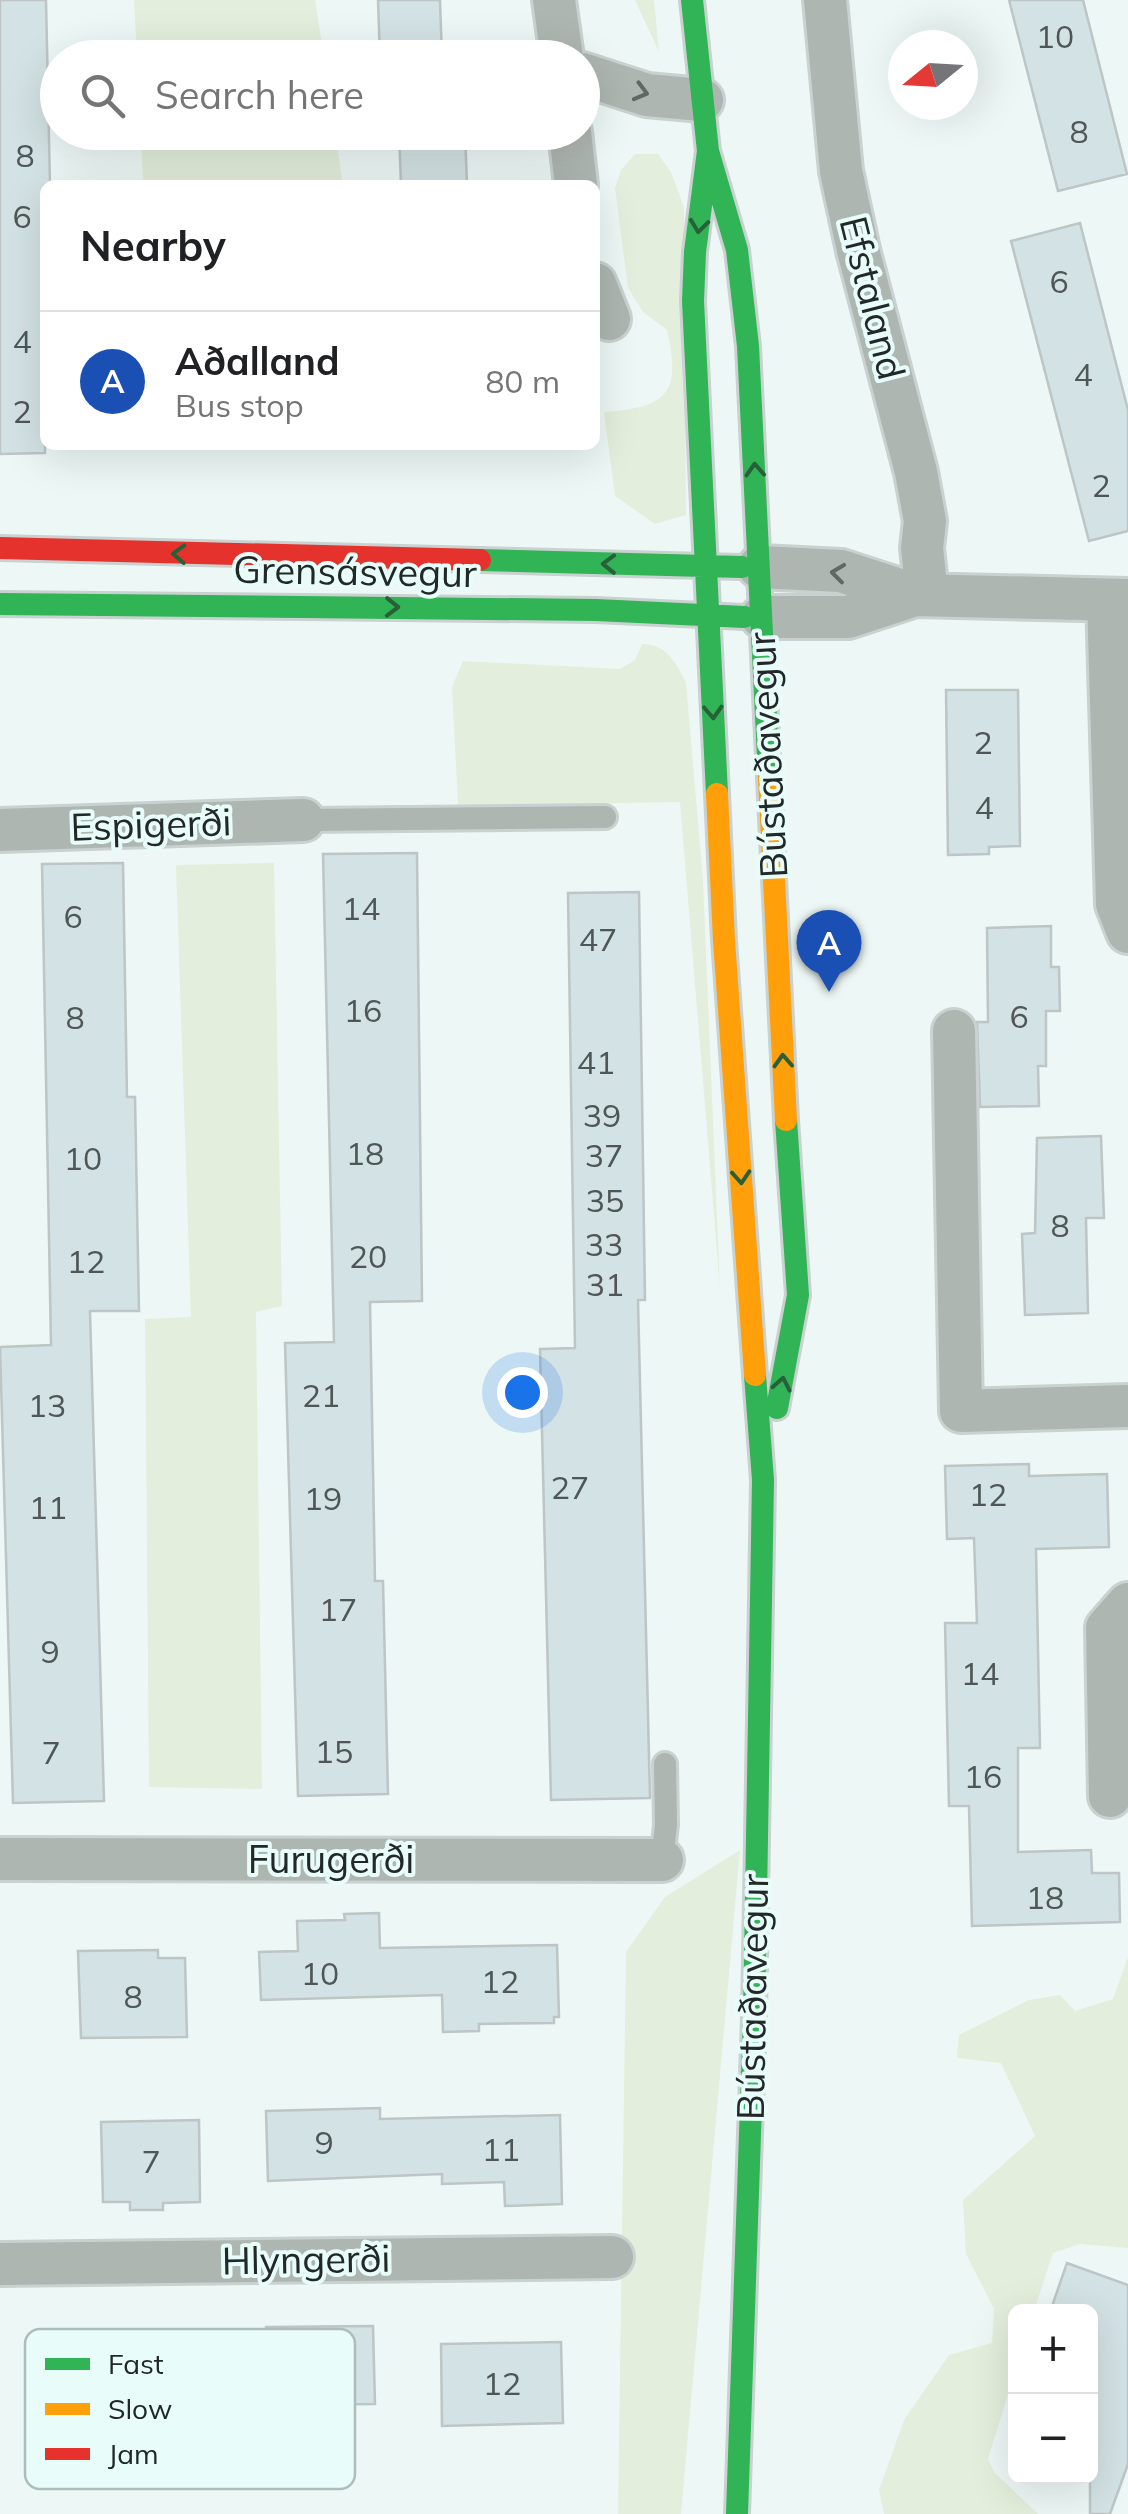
<!DOCTYPE html>
<meta charset="utf-8">
<style>
:root{--surface:#fff;--page:#f6f6f6;--text:#202124;--muted:#757577;--line:#e0e0e0;--accent:#68716f}
body{margin:0;font-family:Mulish,sans-serif;background:var(--page);color:var(--text)}
.controls{position:absolute;right:30px;bottom:30px;display:grid;overflow:hidden;border-radius:15px;box-shadow:0 10px 40px #0002}
.controls button{width:90px;height:90px;display:grid;place-items:center;padding:0;border:0;border-bottom:2px solid var(--line);background:var(--surface);color:var(--text);font:50px sans-serif}
.compass{position:absolute;left:888px;top:30px;width:90px;height:90px;border-radius:50%;background:var(--surface);box-shadow:0 10px 40px #0002;rotate:252deg}
.you{position:absolute;left:522px;top:1392px;width:35px;height:35px;margin:-25px;border:8px solid #fff;border-radius:50%;background:#1a73e8;box-shadow:0 0 0 15px #1a73e833}
.badge{display:grid;place-items:center;width:65px;height:65px;border-radius:50%;background:var(--accent);color:#fff;font-size:32px;font-weight:700}
.pin{position:absolute;translate:-50% -82px;filter:drop-shadow(0 2px 5px #0008)}
.pin::after{content:'';position:absolute;top:52px;width:35px;height:30px;background:inherit;clip-path:polygon(0 0,100% 0,50% 100%)}
.list{margin:0;padding:0;list-style:none}
h2{display:flex;justify-content:space-between;align-items:center;height:130px;margin:0;padding:0 40px;font-size:42px}
h2 small{font-size:32px;font-weight:400;color:var(--muted)}
.list li{display:grid;grid-template-columns:65px 1fr auto;gap:30px;align-items:center;box-sizing:border-box;height:140px;padding:0 40px;border-top:2px solid var(--line)}
.list b{display:block;font-size:38px;white-space:nowrap}
.list p{margin:0;font-size:32px;white-space:nowrap;color:var(--muted)}
.list em{font-size:32px;font-style:normal;color:var(--muted)}
.icon{flex:none;width:55px;height:55px;fill:none;stroke:currentColor;stroke-width:2;stroke-linecap:round;stroke-linejoin:round}
.map{position:relative;flex:none;width:1128px;height:2514px;overflow:hidden}
.search{position:absolute;background:var(--surface);box-shadow:0 10px 40px #0002;left:40px;top:40px;width:560px;height:110px;display:flex;align-items:center;gap:25px;box-sizing:border-box;padding:0 35px;border-radius:55px;color:var(--muted);font-size:38px}
.panel{position:absolute;background:var(--surface);box-shadow:0 10px 40px #0002;left:40px;top:180px;width:560px;height:270px;border-radius:15px}
.map>svg:first-child{display:block}
</style>
<div class="map">
<svg width="1128" height="2514" viewBox="0 0 1128 2514">
<rect width="100%" height="100%" fill="#edf8f6"/>
<path fill="#e4eedc" d="M134,0H315L324,57H137Z
M635,0H654L659,52Z
M141,133H335L343,185H143Z
M635,154H658L671,172L684,207L686,515L655,524L615,496L604,412C666,407 682,395 667,330L643,312L628,288L615,188L621,170Z
M642,644C667,644 676,663 686,682L703,881L720,1289L680,802L458,806L452,687L463,661L620,669L635,660Z
M274,863L282,1306L256,1312L262,1789L149,1787L145,1319L191,1317L176,865Z
M740,1850L681,2514H618L626,1952L665,1897Z
M1128,1957V2248L1080,2244L1053,2253L1034,2311L1016,2312L1015,2372L988,2459L994,2472L1038,2514H884L879,2490L904,2420L949,2355L992,2343L994,2309L966,2254L963,2200L1035,2136L1001,2063L957,2058L959,2035L1029,2000L1060,1995L1075,2011L1113,1999Z"/>
<path fill="#d3e2e4" stroke="#bdc5c5" stroke-width="2.5" d="M0,0H46L50,185H45V453L0,454Z
M378,0H440L442,58H380Z
M1009,0H1083L1127,174L1058,191Z
M399,132H465L467,185H401Z
M1080,223L1128,410V531L1089,541L1011,241Z
M946,690H1018L1020,846L989,847V854L948,855Z
M417,853L422,1301L370,1302L375,1581H383L388,1794L298,1796L285,1343L334,1342L323,854Z
M123,863L127,1097H135L139,1311H90L104,1801L13,1803L0,1347L51,1345L42,864Z
M639,892L645,1300H638L650,1798L551,1800L540,1349L575,1348L568,893Z
M1051,926V967H1059L1060,1011H1046V1066H1038L1039,1106L980,1107L977,1022H988L987,928Z
M1101,1136L1104,1218H1086L1088,1313L1025,1315L1022,1234L1035,1233L1037,1138Z
M1029,1464V1476L1107,1474L1109,1547L1036,1549L1040,1748H1018V1852L1091,1850L1092,1873H1119L1120,1922L972,1926L969,1806H949L945,1623H977L974,1538L947,1539L945,1466Z
M379,1913L380,1948L557,1945L559,2017H554V2023L479,2024V2031L443,2032L442,1995L261,2000L259,1952L298,1951L297,1921L345,1920L344,1914Z
M158,1950V1958H185L187,2037L81,2038L78,1951Z
M380,2108V2119L560,2115L562,2204L505,2206L504,2182L442,2184V2174L268,2181L266,2111Z
M199,2120L200,2202L163,2203V2210H130V2202H103L101,2122Z
M1067,2263L1128,2285V2464L1110,2514H1090V2312H1050Z
M373,2326L375,2404L267,2405L266,2327Z
M561,2342L563,2423L442,2426L441,2344Z"/>
<g fill="none" stroke-linecap="round" stroke-linejoin="round">
<defs>
<path id="lane" d="M303,820L605,817
M662,1860L666,1825L665,1764"/>
<path id="street" d="M554,0L562,58
M825,0L841,171L858,250L916,472L925,521L922,548L927,595
M582,74L647,95L702,100
M570,132L576,185
M595,284L609,319
M759,567L841,571L915,595
M1108,600L1117,904L1128,932
M762,617H848L915,595L1128,600
M0,830L303,820
M954,1031L961,1411L1128,1406
M1110,1796L1107,1628L1128,1604
M0,1859L662,1860
M0,2264L612,2257"/>
<path id="fast" d="M692,0L708,151L737,250L748,346L769,778
M708,151L695,252L693,301L717,794
M480,560L742,567
M0,604L596,610L744,617
M777,1408L798,1295L786,1120
M737,2514L754,2017L763,1480L755,1375"/>
<path id="slow" d="M769,778L786,1120
M717,794L724,940L755,1375"/>
<path id="jam" d="M0,548L480,560"/>
</defs>
<use href="#lane" stroke="#c9d2d0" stroke-width="28"/>
<use href="#street" stroke="#c9d2d0" stroke-width="48"/>
<use href="#fast" stroke="#c9d2d0" stroke-width="28"/>
<use href="#slow" stroke="#c9d2d0" stroke-width="28"/>
<use href="#jam" stroke="#c9d2d0" stroke-width="28"/>
<use href="#lane" stroke="#aeb6b2" stroke-width="22"/>
<use href="#street" stroke="#aeb6b2" stroke-width="42"/>
<use href="#fast" stroke="#30b455" stroke-width="22"/>
<use href="#slow" stroke="#ff9f0a" stroke-width="22"/>
<use href="#jam" stroke="#e5322d" stroke-width="22"/>
</g>
<defs><path id="oneway-chevron" d="M-2-3.5L2.5 0L-2 3.5" fill="none" stroke-width="1.6" stroke-linecap="round" stroke-linejoin="round" transform="scale(2.5)"/></defs>
<g stroke="#606866">
<use href="#oneway-chevron" transform="translate(641 92) rotate(15)"/>
<use href="#oneway-chevron" transform="translate(838 573) rotate(-173)"/>
</g>
<g stroke="#276039">
<use href="#oneway-chevron" transform="translate(699 226) rotate(97)"/>
<use href="#oneway-chevron" transform="translate(755 470) rotate(-93)"/>
<use href="#oneway-chevron" transform="translate(179 554) rotate(-178)"/>
<use href="#oneway-chevron" transform="translate(609 564) rotate(-179)"/>
<use href="#oneway-chevron" transform="translate(392 607) rotate(1)"/>
<use href="#oneway-chevron" transform="translate(713 712) rotate(87)"/>
<use href="#oneway-chevron" transform="translate(783 1061) rotate(-93)"/>
<use href="#oneway-chevron" transform="translate(741 1177) rotate(86)"/>
<use href="#oneway-chevron" transform="translate(782 1384) rotate(-79)"/>
</g>
<g text-anchor="middle" stroke-width="8" stroke-linejoin="round" paint-order="stroke">
<g font-size="32" fill="#4e5656">
<text x="1055" y="48">10</text>
<text x="1079" y="143">8</text>
<text x="25" y="167">8</text>
<text x="22" y="228">6</text>
<text x="1059" y="293">6</text>
<text x="22" y="353">4</text>
<text x="1083" y="386">4</text>
<text x="22" y="423">2</text>
<text x="1101" y="497">2</text>
<text x="983" y="754">2</text>
<text x="984" y="819">4</text>
<text x="361" y="920">14</text>
<text x="73" y="928">6</text>
<text x="598" y="951">47</text>
<text x="363" y="1022">16</text>
<text x="1019" y="1028">6</text>
<text x="75" y="1029">8</text>
<text x="596" y="1074">41</text>
<text x="602" y="1127">39</text>
<text x="365" y="1165">18</text>
<text x="604" y="1167">37</text>
<text x="83" y="1170">10</text>
<text x="605" y="1212">35</text>
<text x="1060" y="1237">8</text>
<text x="604" y="1256">33</text>
<text x="368" y="1268">20</text>
<text x="86" y="1273">12</text>
<text x="605" y="1296">31</text>
<text x="321" y="1407">21</text>
<text x="47" y="1417">13</text>
<text x="570" y="1499">27</text>
<text x="988" y="1506">12</text>
<text x="323" y="1510">19</text>
<text x="48" y="1519">11</text>
<text x="338" y="1621">17</text>
<text x="50" y="1663">9</text>
<text x="980" y="1685">14</text>
<text x="334" y="1763">15</text>
<text x="51" y="1764">7</text>
<text x="983" y="1788">16</text>
<text x="1045" y="1909">18</text>
<text x="320" y="1985">10</text>
<text x="500" y="1993">12</text>
<text x="133" y="2008">8</text>
<text x="324" y="2154">9</text>
<text x="501" y="2161">11</text>
<text x="151" y="2173">7</text>
<text x="502" y="2395">12</text>
</g>
<g font-size="38" fill="#212827" stroke="#e8fdf9">
<text transform="translate(872 298) rotate(76)" y="13">Efstaland</text>
<text transform="translate(355 572) rotate(1)" y="13">Grensásvegur</text>
<text transform="translate(768 755) rotate(-93)" y="13">Bústaðavegur</text>
<text transform="translate(151 825) rotate(-2)" y="13">Espigerði</text>
<text x="331" y="1873">Furugerði</text>
<text transform="translate(753 1997) rotate(-89)" y="13">Bústaðavegur</text>
<text transform="translate(306 2260) rotate(-1)" y="13">Hlyngerði</text>
</g>
</g>
<rect x="25" y="2329" width="330" height="160" rx="15" fill="#e8fdf9" stroke="#acbdba" stroke-width="2.5"/>
<rect x="45" y="2358" width="45" height="12" fill="#30b455"/>
<rect x="45" y="2403" width="45" height="12" fill="#ff9f0a"/>
<rect x="45" y="2448" width="45" height="12" fill="#e5322d"/>
<g font-size="28" fill="#212827">
<text x="108" y="2374">Fast</text>
<text x="108" y="2419">Slow</text>
<text x="108" y="2464">Jam</text>
</g>
</svg>
<div class="controls">
<button>+</button>
<button>−</button>
</div>
<svg class="compass" viewBox="-18 -18 36 36"><path d="M0-13l5 13h-10z" fill="#e53935"/><path d="M0 13l5-13h-10z" fill="#757577"/></svg>
<div class="you"></div>
<div class="pin badge" style="left:829px;top:992px;background:#1a4fb4">A</div>
<div class="search"><svg class="icon" aria-label="search" viewBox="0 0 24 24"><circle cx="10" cy="10" r="6"/><path d="M15 15l6 6"/></svg>Search here</div>
<section class="panel">
<h2>Nearby<small></small></h2>
<ul class="list">
<li><span class="badge" style="background:#1a4fb4">A</span><div><b>Aðalland</b><p>Bus stop</p></div><em>80 m</em></li>
</ul>
</section>
</div>
